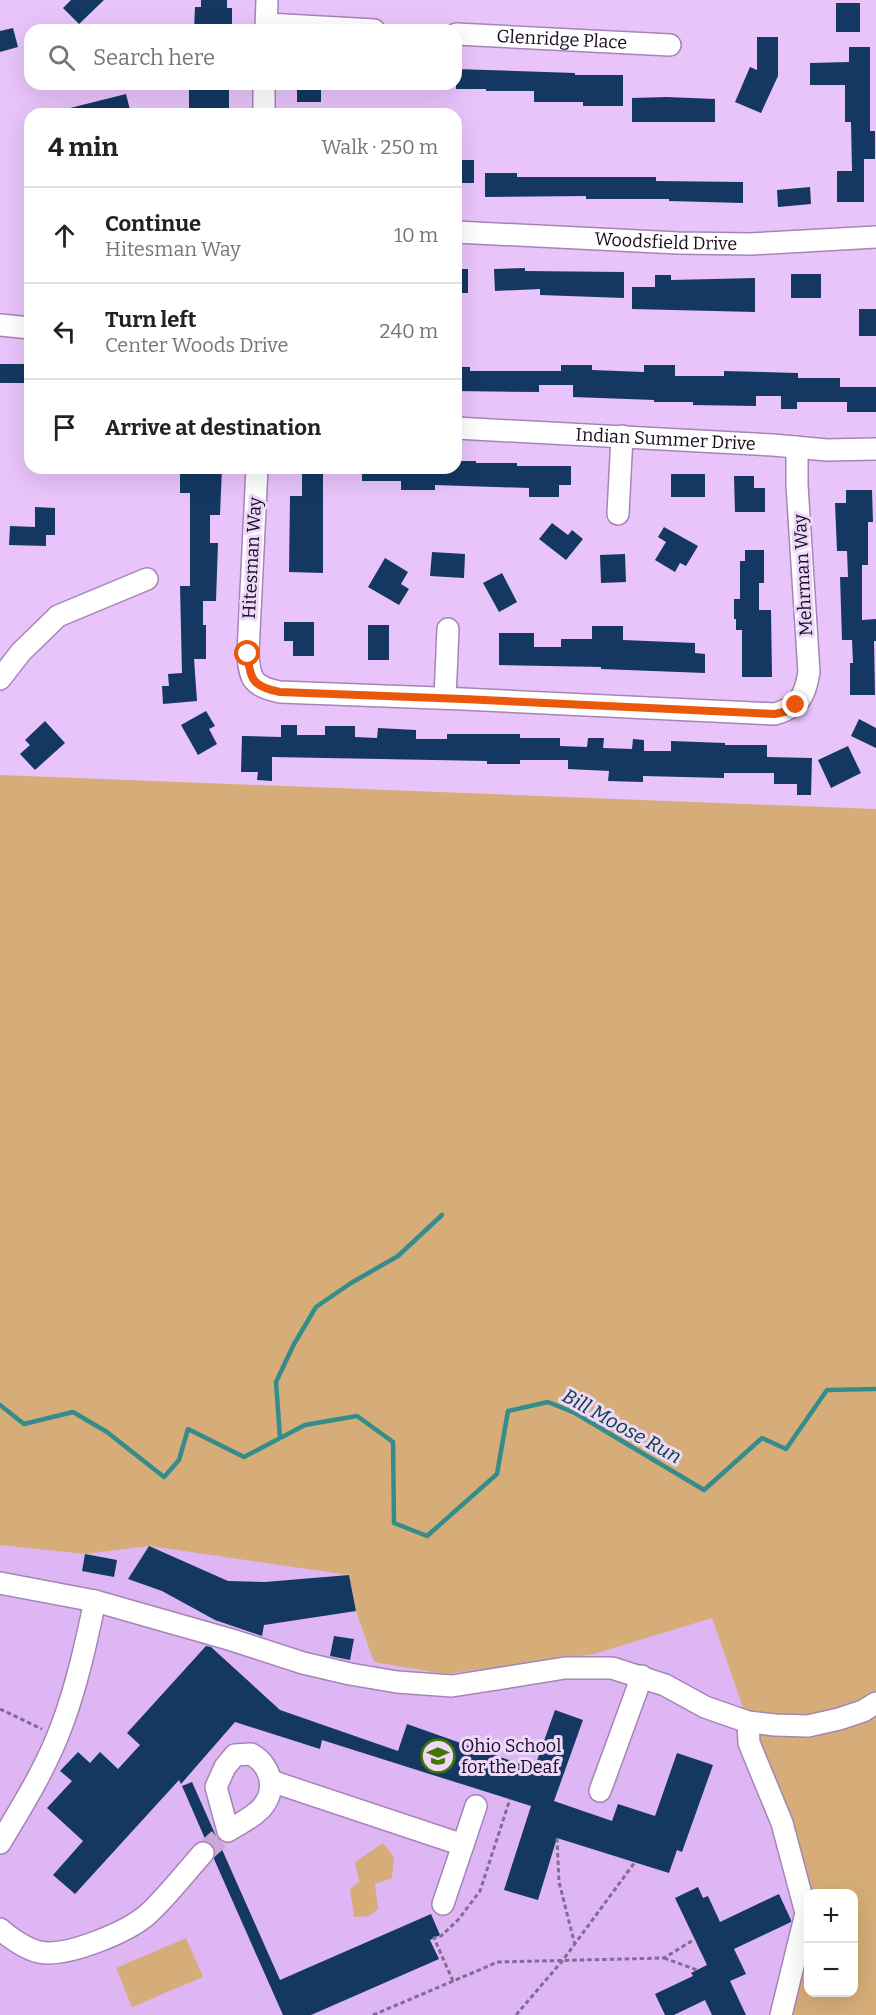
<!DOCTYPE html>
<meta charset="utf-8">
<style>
:root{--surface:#fff;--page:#f2f2f2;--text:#222;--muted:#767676;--line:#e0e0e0}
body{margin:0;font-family:Bitter,serif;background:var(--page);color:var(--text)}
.controls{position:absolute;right:18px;bottom:18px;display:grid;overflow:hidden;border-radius:12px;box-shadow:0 6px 24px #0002}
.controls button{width:54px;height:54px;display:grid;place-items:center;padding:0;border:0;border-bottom:2px solid var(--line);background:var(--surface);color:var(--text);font:30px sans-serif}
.stop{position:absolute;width:18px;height:18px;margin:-14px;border:4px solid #ea580c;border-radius:50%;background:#fff}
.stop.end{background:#ea580c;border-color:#fff;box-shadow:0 2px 6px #0008}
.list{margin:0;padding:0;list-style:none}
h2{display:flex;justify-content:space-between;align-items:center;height:78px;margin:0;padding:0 24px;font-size:26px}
h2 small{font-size:20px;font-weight:400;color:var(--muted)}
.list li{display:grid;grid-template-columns:39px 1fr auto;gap:18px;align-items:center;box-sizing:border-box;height:96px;padding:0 24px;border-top:2px solid var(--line)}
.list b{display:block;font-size:22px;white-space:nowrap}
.list p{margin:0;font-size:20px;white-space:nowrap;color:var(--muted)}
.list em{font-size:20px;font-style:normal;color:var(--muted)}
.icon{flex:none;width:33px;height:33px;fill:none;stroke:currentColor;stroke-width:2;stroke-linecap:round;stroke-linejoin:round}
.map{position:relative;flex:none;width:876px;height:2015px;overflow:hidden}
.search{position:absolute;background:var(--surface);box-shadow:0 6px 24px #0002;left:24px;top:24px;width:438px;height:66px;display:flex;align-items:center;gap:15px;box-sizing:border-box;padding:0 21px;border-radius:18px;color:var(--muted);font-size:22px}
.panel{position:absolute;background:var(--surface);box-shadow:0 6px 24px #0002;left:24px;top:108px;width:438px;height:366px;border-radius:18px}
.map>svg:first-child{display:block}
</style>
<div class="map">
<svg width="876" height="2015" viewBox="0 0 876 2015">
<rect width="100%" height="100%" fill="#e8c4fb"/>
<path fill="#deb6f3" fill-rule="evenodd" d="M0,1510L818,1553L876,2015H0ZM808,1894H854V1992H808Z"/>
<path fill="#d6ad78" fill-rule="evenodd" d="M0,775L876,809V2015H775L806,1913L748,1722L712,1618L594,1654L445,1674L374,1662L356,1611L349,1575L149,1546L85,1554L0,1545ZM808,1894H854V1992H808Z
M383,1843L394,1857L392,1878L375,1884L378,1909L369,1916L354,1917L350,1889L359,1882L355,1862Z
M186,1938L203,1977L132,2007L116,1968Z"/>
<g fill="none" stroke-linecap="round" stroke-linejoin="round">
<path stroke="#358d8b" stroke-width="4.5" d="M0,1405L24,1424L73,1412L107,1432L164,1477L179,1460L188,1429L244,1457L305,1425L357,1416L393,1442L394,1523L427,1536L497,1474L508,1411L548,1402L575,1413L704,1490L762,1438L786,1449L827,1390L876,1389
M280,1438L276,1382L294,1344L316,1307L351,1283L398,1256L442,1215"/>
</g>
<path fill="#143862" d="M71,0H104L79,24L63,8Z
M201,0H227V8H232V29L194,30L195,7H201Z
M836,3H860V32H836Z
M13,28L18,47L0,52V31Z
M757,37H778V76L761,113L735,102L750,67L757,70Z
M849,47H870V131H875V159H864V202H837V171H852L851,122H845V85H810V63L849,62Z
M456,69L575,73V75H623V106H583V102H534V91H486V89H456Z
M207,84H229V108H208V114H189V90H207Z
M297,84H321V102H297Z
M126,94L131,114H63L62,110Z
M667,97L715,99V122H632V98Z
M456,160H474V183H456Z
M485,173H517V177H656V181L743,182V203L669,201V199H586V196L485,197Z
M810,187L811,204L778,207L777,190Z
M525,268V271L624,272V298L540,295V289L495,291L494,269Z
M456,269H468V293H456Z
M791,274H821V298H791Z
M655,275H671V280L755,278V312L632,309V287H655Z
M859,309H876V336H859Z
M0,364H30V383H0Z
M561,365H592V370L644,372V365H675V376H724V371L798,373V378H840V387H876V412H847V402H797V409H781V396H756V406L693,405V402H654V400L573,397V385H539V392L456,391V367H470V371H561Z
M456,461H476V463H517V466H571V485H559V497H529V488L435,485V490H401V481H362V468H456Z
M189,468H222L220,515H210V543H218L216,601H203V625H206V659H194L197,701L163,704L162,686H169L168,674L182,673L180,586H190V493H180V471H189Z
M302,468H323V573L289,572L290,496H302Z
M671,474H705V497H671Z
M734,476H754V488H765V512H735Z
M846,490H872L873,522H868V565H862V620L876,619V641H874L875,695H850V663H853L852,640H842L840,577H848L847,551H837L835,503H846Z
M35,507L55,508V535H46V546L9,545L10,526L35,527Z
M552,523L568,535L572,530L583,539L566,560L539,539Z
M664,527L698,546L686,566L680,563L675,572L655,560L666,542L658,537Z
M745,550H764V583H759V610H771L772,677H742V630H736V619H734V599H740V561H745Z
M432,552L465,554L464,578L430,576Z
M625,554L626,582L601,583L600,555Z
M385,558L408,572L401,584L409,589L399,605L368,587Z
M502,573L517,602L499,612L483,583Z
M284,622H314V656H293V641H284Z
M368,625H389V660H368Z
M592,626H623V640L695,643V653L705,654V673L601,669V667L499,665V633H534V647H561V639H592Z
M206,711L215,726L209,729L217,744L198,755L181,725Z
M859,719L876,728V748L851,736Z
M45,721L65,743L35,770L20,754L30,745L25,740Z
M281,725H297V735H325V726H355V737L377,738L378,728L416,730V739H447V734H520V738H560V746L587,747L588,738H604L603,748L632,749L633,739L644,740V751H671V741L725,743V745H767V757L812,758L811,795H797V784H774V773H724V778L643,776V782L608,781L609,771L568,769V760H520V764H487V761L272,757V781L257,780L258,772H241L242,736L281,737Z
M848,746L861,773L831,788L818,760Z
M149,1546L228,1581L265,1582L349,1575L356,1611L264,1625L262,1636L215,1620L162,1591L128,1579Z
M85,1554L117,1560L114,1577L82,1571Z
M334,1636L354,1639L350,1660L330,1656Z
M206,1646L211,1647L280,1710L398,1751L407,1724L534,1769L555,1710L583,1720L554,1801L612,1821L618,1804L655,1816L677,1753L713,1765L682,1852L677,1850L669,1873L557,1838L538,1900L504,1890L531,1806L322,1740L320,1749L235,1722L181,1784L179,1780L75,1894L53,1875L83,1841L47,1808L72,1781L60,1771L78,1752L90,1763L100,1752L118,1769L140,1745L127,1733Z
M192,1782L280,1980L431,1914L440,1935L430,1940L439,1959L311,2015H283L214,1859L215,1848L206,1841L182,1786Z
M698,1887L703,1898L708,1896L720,1922L779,1894L791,1920V1922L734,1949L746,1974L730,1981L746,2015H712L705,2000L674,2015H665L655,1994L693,1976L691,1973L707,1965L675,1898Z"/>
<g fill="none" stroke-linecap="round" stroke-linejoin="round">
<path stroke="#c9a8da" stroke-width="21" stroke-dasharray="21 10" stroke-linecap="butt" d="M203,1853L228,1831"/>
<defs>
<g id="minor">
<path d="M267,24L374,30"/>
<path d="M266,30L267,0"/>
<path id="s1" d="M456,34L670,45"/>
<path d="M264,84V114"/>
<path id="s2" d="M456,232L678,243L751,244L876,237"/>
<path d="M0,325L30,328"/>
<path id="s3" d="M456,428L773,445L827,450L876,449"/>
<path d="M257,468L248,653C249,680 254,687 280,692L463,699L775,714C799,707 805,697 809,672L797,485V447"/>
<path d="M618,514L622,436"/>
<path d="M0,679L21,652L58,616L147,579"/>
<path d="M445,698L448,629"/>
<path d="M0,1583L95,1601L232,1640L303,1663L350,1674L397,1682L452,1686L565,1668H612L665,1685L705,1707L748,1722L775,1725L808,1726L839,1719L863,1711L876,1703"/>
<path d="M748,1722L749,1743L782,1823L806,1913L781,2015"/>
<path d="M251,1754C274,1767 278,1796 256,1813C248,1820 237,1825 228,1831L216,1787L225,1767L235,1755Z"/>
<path d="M271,1781L463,1845L476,1806"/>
<path d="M600,1791L642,1676"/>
<path d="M0,1843C23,1805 47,1766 62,1725C77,1685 86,1643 95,1601"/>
<path d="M443,1904L463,1845"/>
<path d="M0,1929C10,1938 26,1949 39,1952C66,1958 127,1932 147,1915C167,1897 185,1873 203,1853"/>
</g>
</defs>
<use href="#minor" stroke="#a584b7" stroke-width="24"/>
<path stroke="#846b91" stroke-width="3" stroke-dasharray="4.5 3" stroke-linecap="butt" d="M0,1709L42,1729
M557,1838L559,1882L575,1945
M664,1958L697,1970
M453,1981L434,1938L441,1936L458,1920L480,1891L510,1799
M373,2015L498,1962L664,1958L695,1939
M516,2015L563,1960L635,1862"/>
<use href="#minor" stroke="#fff" stroke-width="21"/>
</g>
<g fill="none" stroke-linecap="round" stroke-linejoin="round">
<path stroke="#ea580c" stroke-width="8" d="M248,654C249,680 254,687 280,692L463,699L775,714L788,711L796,705"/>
</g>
<defs>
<symbol id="school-ring" viewBox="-11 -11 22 22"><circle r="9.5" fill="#edd8f9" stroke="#417603" stroke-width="1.5"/><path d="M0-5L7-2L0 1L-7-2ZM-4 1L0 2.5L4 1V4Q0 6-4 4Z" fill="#417603"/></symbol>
</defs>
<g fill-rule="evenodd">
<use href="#school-ring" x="419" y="1737" width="38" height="38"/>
</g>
<g text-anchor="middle" stroke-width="6" stroke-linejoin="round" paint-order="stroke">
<g font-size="18" fill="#180b1f" stroke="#edd8f9">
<text dy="6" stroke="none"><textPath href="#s1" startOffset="106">Glenridge Place</textPath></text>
<text dy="6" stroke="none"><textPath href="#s2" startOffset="210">Woodsfield Drive</textPath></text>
<text dy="6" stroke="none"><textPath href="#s3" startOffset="210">Indian Summer Drive</textPath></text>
<text transform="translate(252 558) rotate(-87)" y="6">Hitesman Way</text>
<text transform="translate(803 575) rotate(-93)" y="6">Mehrman Way</text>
</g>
<g font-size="18" fill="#180b1f" stroke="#edd8f9" text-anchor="start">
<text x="461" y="1752">Ohio School<tspan x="461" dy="21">for the Deaf</tspan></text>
</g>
<g font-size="20" font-style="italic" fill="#09403f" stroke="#edd8f9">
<text transform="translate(622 1426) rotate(29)" y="7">Bill Moose Run</text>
</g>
</g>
</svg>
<div class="controls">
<button>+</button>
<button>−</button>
</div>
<div class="stop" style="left:248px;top:654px"></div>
<div class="stop end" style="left:796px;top:705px"></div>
<div class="search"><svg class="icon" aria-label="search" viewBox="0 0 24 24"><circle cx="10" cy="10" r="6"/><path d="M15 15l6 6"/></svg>Search here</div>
<section class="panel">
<h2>4 min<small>Walk · 250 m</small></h2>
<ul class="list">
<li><svg class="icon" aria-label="ahead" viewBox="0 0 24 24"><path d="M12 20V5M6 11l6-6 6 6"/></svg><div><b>Continue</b><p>Hitesman Way</p></div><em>10 m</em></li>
<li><svg class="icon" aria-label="left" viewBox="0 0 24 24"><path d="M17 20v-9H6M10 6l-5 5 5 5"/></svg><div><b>Turn left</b><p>Center Woods Drive</p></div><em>240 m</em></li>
<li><svg class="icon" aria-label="arrive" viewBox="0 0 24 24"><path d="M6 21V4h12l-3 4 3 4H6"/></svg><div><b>Arrive at destination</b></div></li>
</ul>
</section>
</div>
